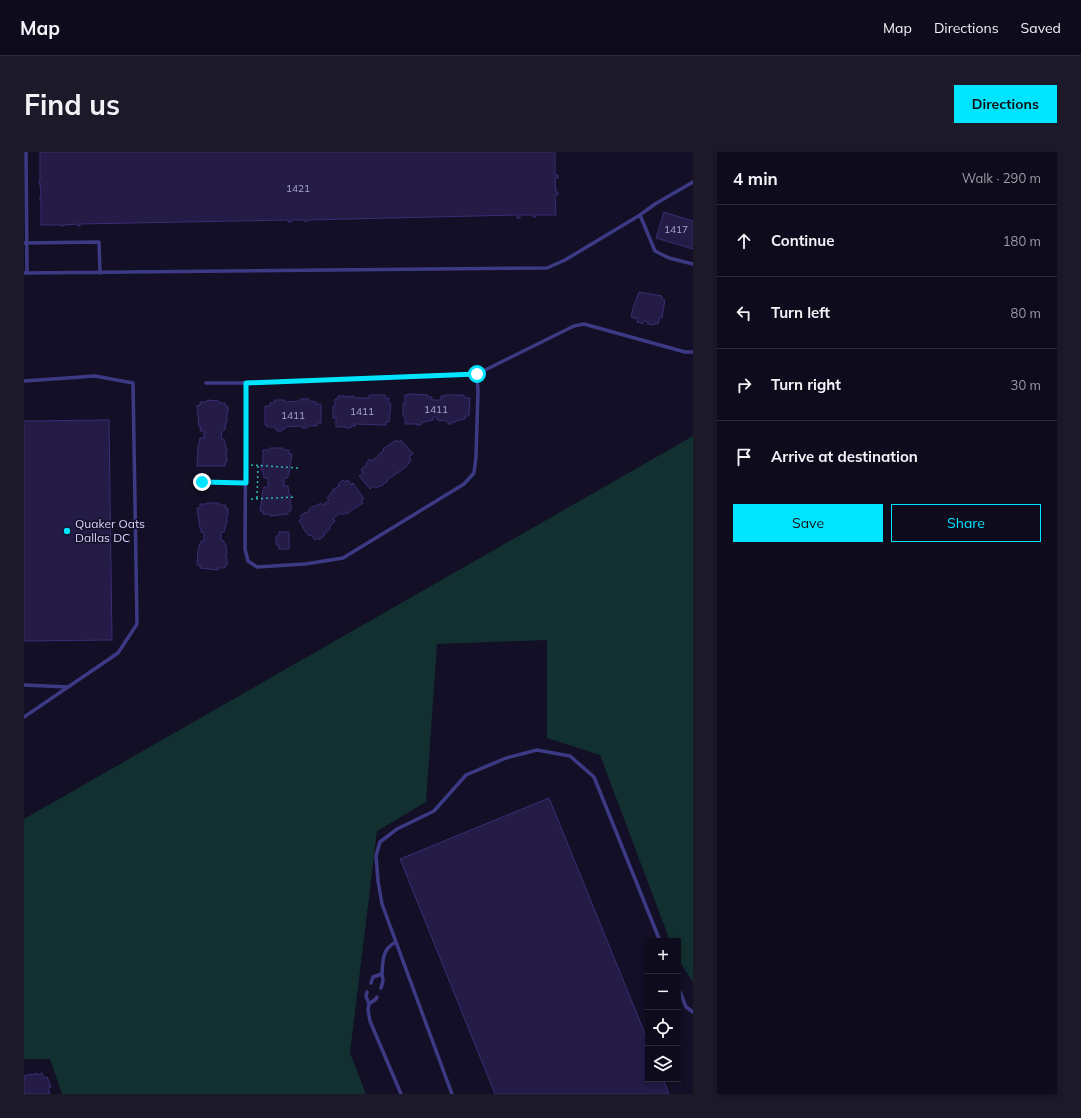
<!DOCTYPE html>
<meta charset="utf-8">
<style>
:root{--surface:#0e0b1c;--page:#1c1929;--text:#f1f3f6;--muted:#9b9ba3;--line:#2e2b3b;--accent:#00e5ff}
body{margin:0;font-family:Mulish,sans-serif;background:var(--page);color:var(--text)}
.controls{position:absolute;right:12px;bottom:12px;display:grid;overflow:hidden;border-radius:0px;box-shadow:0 2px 6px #0003}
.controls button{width:36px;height:36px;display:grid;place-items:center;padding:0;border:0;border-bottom:1px solid var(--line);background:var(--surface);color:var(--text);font:20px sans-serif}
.stop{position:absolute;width:12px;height:12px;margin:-9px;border:3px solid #00e5ff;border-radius:50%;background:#fff}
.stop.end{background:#00e5ff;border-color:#fff;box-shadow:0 1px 4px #0008}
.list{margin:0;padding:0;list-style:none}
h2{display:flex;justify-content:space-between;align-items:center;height:52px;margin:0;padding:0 16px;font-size:17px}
h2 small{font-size:13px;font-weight:400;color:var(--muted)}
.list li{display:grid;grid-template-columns:26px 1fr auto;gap:12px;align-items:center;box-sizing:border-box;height:72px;padding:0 16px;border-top:1px solid var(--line)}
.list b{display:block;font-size:15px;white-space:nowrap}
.list em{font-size:13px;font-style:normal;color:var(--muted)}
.actions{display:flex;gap:8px;padding:12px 16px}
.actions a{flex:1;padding:9px 0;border:1px solid var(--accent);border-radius:0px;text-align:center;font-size:14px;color:var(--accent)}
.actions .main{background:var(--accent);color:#111}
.icon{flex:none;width:22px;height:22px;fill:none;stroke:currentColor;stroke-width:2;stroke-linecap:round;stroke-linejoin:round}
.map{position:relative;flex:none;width:669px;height:942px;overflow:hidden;border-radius:0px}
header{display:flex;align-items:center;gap:24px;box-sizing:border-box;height:56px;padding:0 20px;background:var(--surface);border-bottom:1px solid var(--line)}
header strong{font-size:19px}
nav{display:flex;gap:22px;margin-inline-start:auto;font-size:14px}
.intro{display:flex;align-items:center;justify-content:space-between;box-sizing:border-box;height:96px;padding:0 24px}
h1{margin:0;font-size:28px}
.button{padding:10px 18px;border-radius:0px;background:var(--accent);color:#111;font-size:14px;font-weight:700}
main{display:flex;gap:24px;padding:0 24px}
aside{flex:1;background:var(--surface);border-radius:0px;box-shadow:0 2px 6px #0003}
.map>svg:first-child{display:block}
</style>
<header>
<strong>Map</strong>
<nav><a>Map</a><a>Directions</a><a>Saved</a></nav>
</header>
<div class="intro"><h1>Find us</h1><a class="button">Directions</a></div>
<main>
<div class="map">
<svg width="669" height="942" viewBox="0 0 669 942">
<rect width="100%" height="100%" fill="#130f26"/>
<path fill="#12302f" d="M669,284V830L654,807V789H646L576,603L523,586V488L413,492L402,650L353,679L326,901L342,942H38L26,907H0V667Z"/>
<path fill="#241b47" stroke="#3b2d73" d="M16,0H531V23H534V26H531L532,40H534V43H531L532,63H512V65H509V63H496V66H493V63L284,68V69L281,70V68H267V70H264V68L56,72V74H54V72L40,73V74H38V73H17V48H16V45H17L16,32H15V29H16Z
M640,60L669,69V97L632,86Z
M615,140L638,144V147L641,148L638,166L636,165L634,172L631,171L630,173L623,172L624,170L621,169L619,170V172L613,170L614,167L607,165L609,156Z
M384,242H391V243L399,242V243H404V245H408V248H417V244H421V243H440V246H446L445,264H441V267L432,269V270H428V272H424V269L413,268V265H409V268L397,271V273H392V271V272H381V264H379V251H381V243H384Z
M345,243H361V246H365V252H367L365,270H362V273L331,272V274H327V276H322V274V275H312V266H309V254H311V247H314V244H321V245L330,244V246H345Z
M276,247H285V249L292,250V252H297V271H293V274H283V276H278V274L261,275V277H258V279H253V277H251V275H243V273H241V254H246V251H250V248H261V250H262L276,249Z
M183,248L195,249V251H201V254H204V261H203V270H202L201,278H198L197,287H200L202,296H203L202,304L203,305V310H201V314H173L174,294L176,286H180V279H176L177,275H175L173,253L176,254V250H183Z
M85,268L88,488L0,489V269Z
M372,288L374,290L377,288L389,302L385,305L387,308L382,315L363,328L364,329L356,335L355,334L352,336L349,334L346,337L335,324L339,321L337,318L343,312L342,311L346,307L348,309L360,298L359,297Z
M246,296H259V298H265V302H268L265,322H264V326H260V334H264L265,343H267L266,352H267V359H264V362L246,364V362H239V359H236L239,338H240V335H244V326H240L239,318H237V312H239V298H246Z
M319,328L321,330L324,328L328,333L329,331L340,347L337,349L339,351L322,362L321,361L318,363L316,361L309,367L311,369L305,376L306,377L300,382L301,383L295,388L294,386L291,388L287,383L285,384L278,375L279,374L275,369L278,366L276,364L282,360L283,361L285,359L284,358L289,354L290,355L297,351L299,353L305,348L303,346L309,339L308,338L315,334L314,332Z
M183,351H195V353H202L201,356H204V363H203V372H202L200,380H197V388L200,389V392H202V397H203L202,406H203V413H201V416H194V418L176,416V413H173L174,397H175V392H177V389H180V380H177V376H176L173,356H176V352H183Z
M255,380H265V397H255V393H252V384H255Z
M525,646L624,889V927H639L645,942H471L376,707Z
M13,921L14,923L18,921L20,926L23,925L27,935L24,936L26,941L23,942H0V924L7,922V923Z"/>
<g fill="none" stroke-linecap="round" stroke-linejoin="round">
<path stroke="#2fb8b0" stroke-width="1.5" stroke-dasharray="2 3" stroke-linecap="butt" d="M227,313L274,316
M233,346L234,314
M227,347L272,345"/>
<path stroke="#3d3a85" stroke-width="3.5" d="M2,0L3,121
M616,63L631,99L645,106L669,112
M0,91L75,90L76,121
M0,121L523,116L541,108L616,63L631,52L669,30
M0,229L71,224L109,231L113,472L94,501L0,565
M182,231H222L453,222L550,174L560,172L661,200H669
M222,231L221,397L224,409L233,415L281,412L319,406L440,332L450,321L452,305L454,239L453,222
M178,330L221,331
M0,533L44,535
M358,822C359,808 358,797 372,790
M347,831L349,825L358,822L359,829L357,836
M654,834L662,855L669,860
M343,840L342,844L345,852L352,847L353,845
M345,852L344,858L346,869L377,942
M428,942L358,752L354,729L352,704L356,690L373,677L410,659L442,623L482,606L513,598L546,604L570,625L636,789"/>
</g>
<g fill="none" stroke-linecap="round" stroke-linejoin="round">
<path stroke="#00e5ff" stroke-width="5" d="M178,330L222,331V231L453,222"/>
</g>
<circle fill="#00e5ff" stroke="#130f26" stroke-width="1.5" cx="43" cy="379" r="4"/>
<g text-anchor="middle" stroke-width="3" stroke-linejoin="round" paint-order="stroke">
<g font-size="10" fill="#aca6d1">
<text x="274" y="40">1421</text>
<text x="652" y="81">1417</text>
<text x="412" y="261">1411</text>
<text x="338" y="263">1411</text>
<text x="269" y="267">1411</text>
</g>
<g font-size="12" fill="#d9d4ff" stroke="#130f26" text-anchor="start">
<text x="51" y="376">Quaker Oats<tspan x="51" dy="14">Dallas DC</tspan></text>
</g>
</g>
</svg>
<div class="controls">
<button>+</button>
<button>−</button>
<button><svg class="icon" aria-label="locate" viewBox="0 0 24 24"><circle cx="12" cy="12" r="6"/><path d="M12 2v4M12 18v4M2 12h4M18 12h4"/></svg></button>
<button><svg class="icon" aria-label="layers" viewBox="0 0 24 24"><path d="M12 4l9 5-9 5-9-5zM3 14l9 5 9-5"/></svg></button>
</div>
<div class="stop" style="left:453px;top:222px"></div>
<div class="stop end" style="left:178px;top:330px"></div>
</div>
<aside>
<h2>4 min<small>Walk · 290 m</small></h2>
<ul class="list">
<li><svg class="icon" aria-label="ahead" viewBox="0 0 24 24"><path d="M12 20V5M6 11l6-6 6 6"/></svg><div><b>Continue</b></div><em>180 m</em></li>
<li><svg class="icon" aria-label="left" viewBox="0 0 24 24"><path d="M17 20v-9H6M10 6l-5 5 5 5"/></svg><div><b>Turn left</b></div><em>80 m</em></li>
<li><svg class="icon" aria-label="right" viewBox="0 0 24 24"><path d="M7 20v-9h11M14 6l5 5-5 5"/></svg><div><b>Turn right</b></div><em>30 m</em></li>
<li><svg class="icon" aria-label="arrive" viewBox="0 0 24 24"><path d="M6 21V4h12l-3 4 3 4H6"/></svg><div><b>Arrive at destination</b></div></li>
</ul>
<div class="actions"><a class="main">Save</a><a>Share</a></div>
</aside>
</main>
